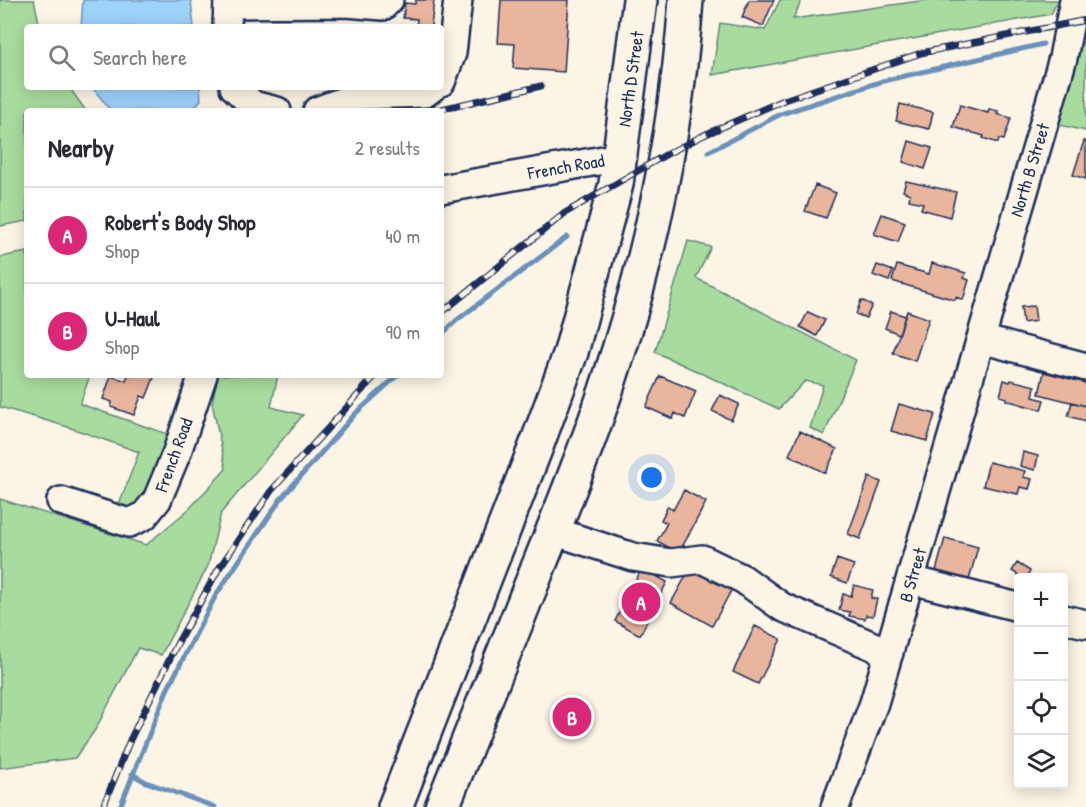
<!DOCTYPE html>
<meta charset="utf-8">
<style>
:root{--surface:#fff;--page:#f2f2f3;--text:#2b2b33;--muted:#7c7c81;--line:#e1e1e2;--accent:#db2777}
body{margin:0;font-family:"Patrick Hand",sans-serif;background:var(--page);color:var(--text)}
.controls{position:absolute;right:18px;bottom:18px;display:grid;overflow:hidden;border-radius:6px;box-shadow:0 3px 15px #0003}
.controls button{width:54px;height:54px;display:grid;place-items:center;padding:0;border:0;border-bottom:2px solid var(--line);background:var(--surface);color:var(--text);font:30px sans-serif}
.you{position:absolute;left:652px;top:478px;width:21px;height:21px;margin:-15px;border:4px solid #fff;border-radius:50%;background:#1a73e8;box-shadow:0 0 0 9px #1a73e833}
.badge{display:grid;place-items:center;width:39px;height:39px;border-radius:50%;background:var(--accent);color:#fff;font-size:20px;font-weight:700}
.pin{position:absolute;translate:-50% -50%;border:3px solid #fff;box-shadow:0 2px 6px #0006}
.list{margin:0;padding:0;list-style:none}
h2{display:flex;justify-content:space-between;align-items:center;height:78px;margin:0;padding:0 24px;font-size:26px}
h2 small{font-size:20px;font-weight:400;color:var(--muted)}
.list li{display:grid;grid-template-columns:39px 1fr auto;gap:18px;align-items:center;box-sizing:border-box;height:96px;padding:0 24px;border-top:2px solid var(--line)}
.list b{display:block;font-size:22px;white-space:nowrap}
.list p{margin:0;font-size:20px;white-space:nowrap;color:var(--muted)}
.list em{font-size:20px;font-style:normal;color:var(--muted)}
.icon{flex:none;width:33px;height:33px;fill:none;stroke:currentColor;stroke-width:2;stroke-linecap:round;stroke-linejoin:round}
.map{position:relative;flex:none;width:1086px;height:807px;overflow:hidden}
.search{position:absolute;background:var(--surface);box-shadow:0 3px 15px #0003;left:24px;top:24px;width:420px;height:66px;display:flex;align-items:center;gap:15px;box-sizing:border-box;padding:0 21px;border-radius:6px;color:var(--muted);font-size:22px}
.panel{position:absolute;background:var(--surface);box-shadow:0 3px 15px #0003;left:24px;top:108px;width:420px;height:270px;border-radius:6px}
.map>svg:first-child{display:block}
</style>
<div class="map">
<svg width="1086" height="807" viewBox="0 0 1086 807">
<rect width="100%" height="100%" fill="#fcf5e5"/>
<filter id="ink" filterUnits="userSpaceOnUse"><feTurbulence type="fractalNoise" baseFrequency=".0167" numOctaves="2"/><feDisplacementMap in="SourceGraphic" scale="12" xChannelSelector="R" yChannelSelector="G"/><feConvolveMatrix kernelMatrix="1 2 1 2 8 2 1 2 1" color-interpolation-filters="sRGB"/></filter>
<g filter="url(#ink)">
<path fill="#a8dc9e" stroke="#62867e" stroke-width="1.5" d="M0,0H34L40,27H27V87H69L86,111H27V221L0,226Z
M780,0H802L793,19L927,0H1058L1051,14L712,75L720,23L765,30Z
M1086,42V131L1051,123L1075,44Z
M688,241L711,247L696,278L856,360L824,435L810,428L823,385L805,381L779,409L655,352Z
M27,252V375H90L80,404L176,437L145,505L129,514L99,508L120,502L139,452L68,427L0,407V257Z
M218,375H278L271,407L303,415L221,513L208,566L161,655L138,648L95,730L75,758L0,768V499L146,545L189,509L226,469L212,403Z"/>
<path fill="#9dd2fb" stroke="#6991bc" stroke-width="1.5" d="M83,0H191L194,27H81Z
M92,87H200L201,100L191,111H111Z"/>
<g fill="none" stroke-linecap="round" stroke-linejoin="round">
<path stroke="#6991bc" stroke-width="5" d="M1083,37L1086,36
M708,152L781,114L883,81L1043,44
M441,335L457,320L567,237
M132,774L146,782L215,807
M120,807L167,690L216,595L280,500L355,414L398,375"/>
</g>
<path fill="#e9b59c" stroke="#1b2f5e" stroke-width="1.5" d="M416,0H434L431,27H416L417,19L403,18L405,3L415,4Z
M501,0H569L564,72L513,68L515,44L498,43Z
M749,0H774L763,26L742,17Z
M900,104L933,112L929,129L896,121Z
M960,105L988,113L989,109L998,111L997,114L1011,118L1004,140L999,139L998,143L983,138L984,136L953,127Z
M909,141L932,148L925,169L903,162Z
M1084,141H1086V179L1073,175Z
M906,181L956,192L950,217L921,209L923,203L909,200L910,194L903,191Z
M815,185L836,193L826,218L805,211Z
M882,214L905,222L898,242L874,234Z
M932,263L966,273L964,278L969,280L963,300L956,297L955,300L892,281L897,265L929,274Z
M877,265L893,271L889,281L873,275Z
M861,300L872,305L866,318L856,314Z
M1034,306L1036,321L1023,323L1021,307Z
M891,311L905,316L899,334L885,328Z
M907,311L929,319L915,361L893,353Z
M808,312L825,320L817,336L800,327Z
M1044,372L1086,383V406L1039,394Z
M128,375H155L146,398L141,396L134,415L111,407L112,402L103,399L111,376L126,381Z
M660,376L696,391L685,418L675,413L673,419L646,407Z
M1004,380L1010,382L1011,380L1035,386L1033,397L1044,400L1041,410L1006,400L1007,398L1000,396Z
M720,395L739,404L731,420L712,411Z
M1072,402L1086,406V421L1068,416Z
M899,404L935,414L927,441L891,431Z
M800,431L837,449L825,473L789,455Z
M1023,452L1038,456L1035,470L1020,466Z
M989,462L1025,471L1023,477L1032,479L1029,489L1020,487L1018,494L983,486Z
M869,477L881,482L860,539L848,534Z
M684,490L706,502L679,553L657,541L667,523L661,520L668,506L673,510Z
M945,538L978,547L969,580L936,571Z
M837,559L854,565L847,583L831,577Z
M1017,563L1030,571L1027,578H1023L1012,571Z
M692,565L733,587L712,626L671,603Z
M642,568L667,582L640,635L615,621Z
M854,585L873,590L871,598L877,599L873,616L866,615L865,619L849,616L850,612L839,610L843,594L851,596Z
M755,626L781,639L758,684L733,672Z"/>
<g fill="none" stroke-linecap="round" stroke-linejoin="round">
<defs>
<path id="minor" d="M228,4L346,3L383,6L389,0
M227,27L228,0
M441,82L452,53L458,0
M234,87L253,105L277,111
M317,111L360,95L425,93L433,87
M441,189L620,157
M981,339L1086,367
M61,501L129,523L144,516L157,500L177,452L203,375
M553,531L633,557L671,563L702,559L743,579L782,607L889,653
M911,580L1018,607
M1064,619L1086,624
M835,807L874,703L1063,58L1074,0"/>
<path id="highway" d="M395,807L537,444L571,352L616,184L640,0
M442,807C475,726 507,644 540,563C564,503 589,443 609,381C650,258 677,129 686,0"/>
</defs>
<use href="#minor" stroke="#1b2f5e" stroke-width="32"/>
<use href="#highway" stroke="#1b2f5e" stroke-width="38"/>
<use href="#minor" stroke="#fcf5e5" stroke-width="27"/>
<use href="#highway" stroke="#fcf5e5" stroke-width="33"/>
<defs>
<path id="rail" d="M433,111L541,86
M441,313L565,213L667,154L704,135L784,100L921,53L1086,20
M103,807L130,740L177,644L218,570L271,491L376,375"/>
</defs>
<use href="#rail" stroke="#1b2f5e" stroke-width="7"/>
<use href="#rail" stroke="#fcf5e5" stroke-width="4.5" stroke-dasharray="14" stroke-linecap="butt"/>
</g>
</g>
<g text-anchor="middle" stroke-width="4.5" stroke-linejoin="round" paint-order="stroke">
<g font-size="18" fill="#1b2f5e" stroke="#fcf5e5">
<text transform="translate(631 79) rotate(-82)" y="6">North D Street</text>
<text transform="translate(566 167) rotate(-10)" y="6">French Road</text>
<text transform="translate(1030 170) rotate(-73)" y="6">North B Street</text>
<text transform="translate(174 455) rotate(-70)" y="6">French Road</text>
<text transform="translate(913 575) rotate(-74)" y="6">B Street</text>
</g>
</g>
</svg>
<div class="controls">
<button>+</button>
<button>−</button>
<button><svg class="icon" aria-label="locate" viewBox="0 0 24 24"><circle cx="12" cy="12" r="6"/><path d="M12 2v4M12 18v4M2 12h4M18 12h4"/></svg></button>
<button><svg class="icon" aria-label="layers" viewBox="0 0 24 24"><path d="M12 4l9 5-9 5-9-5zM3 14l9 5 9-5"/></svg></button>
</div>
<div class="you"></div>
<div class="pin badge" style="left:641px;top:602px">A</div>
<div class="pin badge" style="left:572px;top:717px">B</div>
<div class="search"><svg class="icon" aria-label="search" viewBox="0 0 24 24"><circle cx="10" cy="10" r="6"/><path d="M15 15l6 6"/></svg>Search here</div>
<section class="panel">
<h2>Nearby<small>2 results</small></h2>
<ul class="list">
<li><span class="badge">A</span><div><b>Robert's Body Shop</b><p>Shop</p></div><em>40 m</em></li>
<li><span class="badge">B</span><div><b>U-Haul</b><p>Shop</p></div><em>90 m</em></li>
</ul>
</section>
</div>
